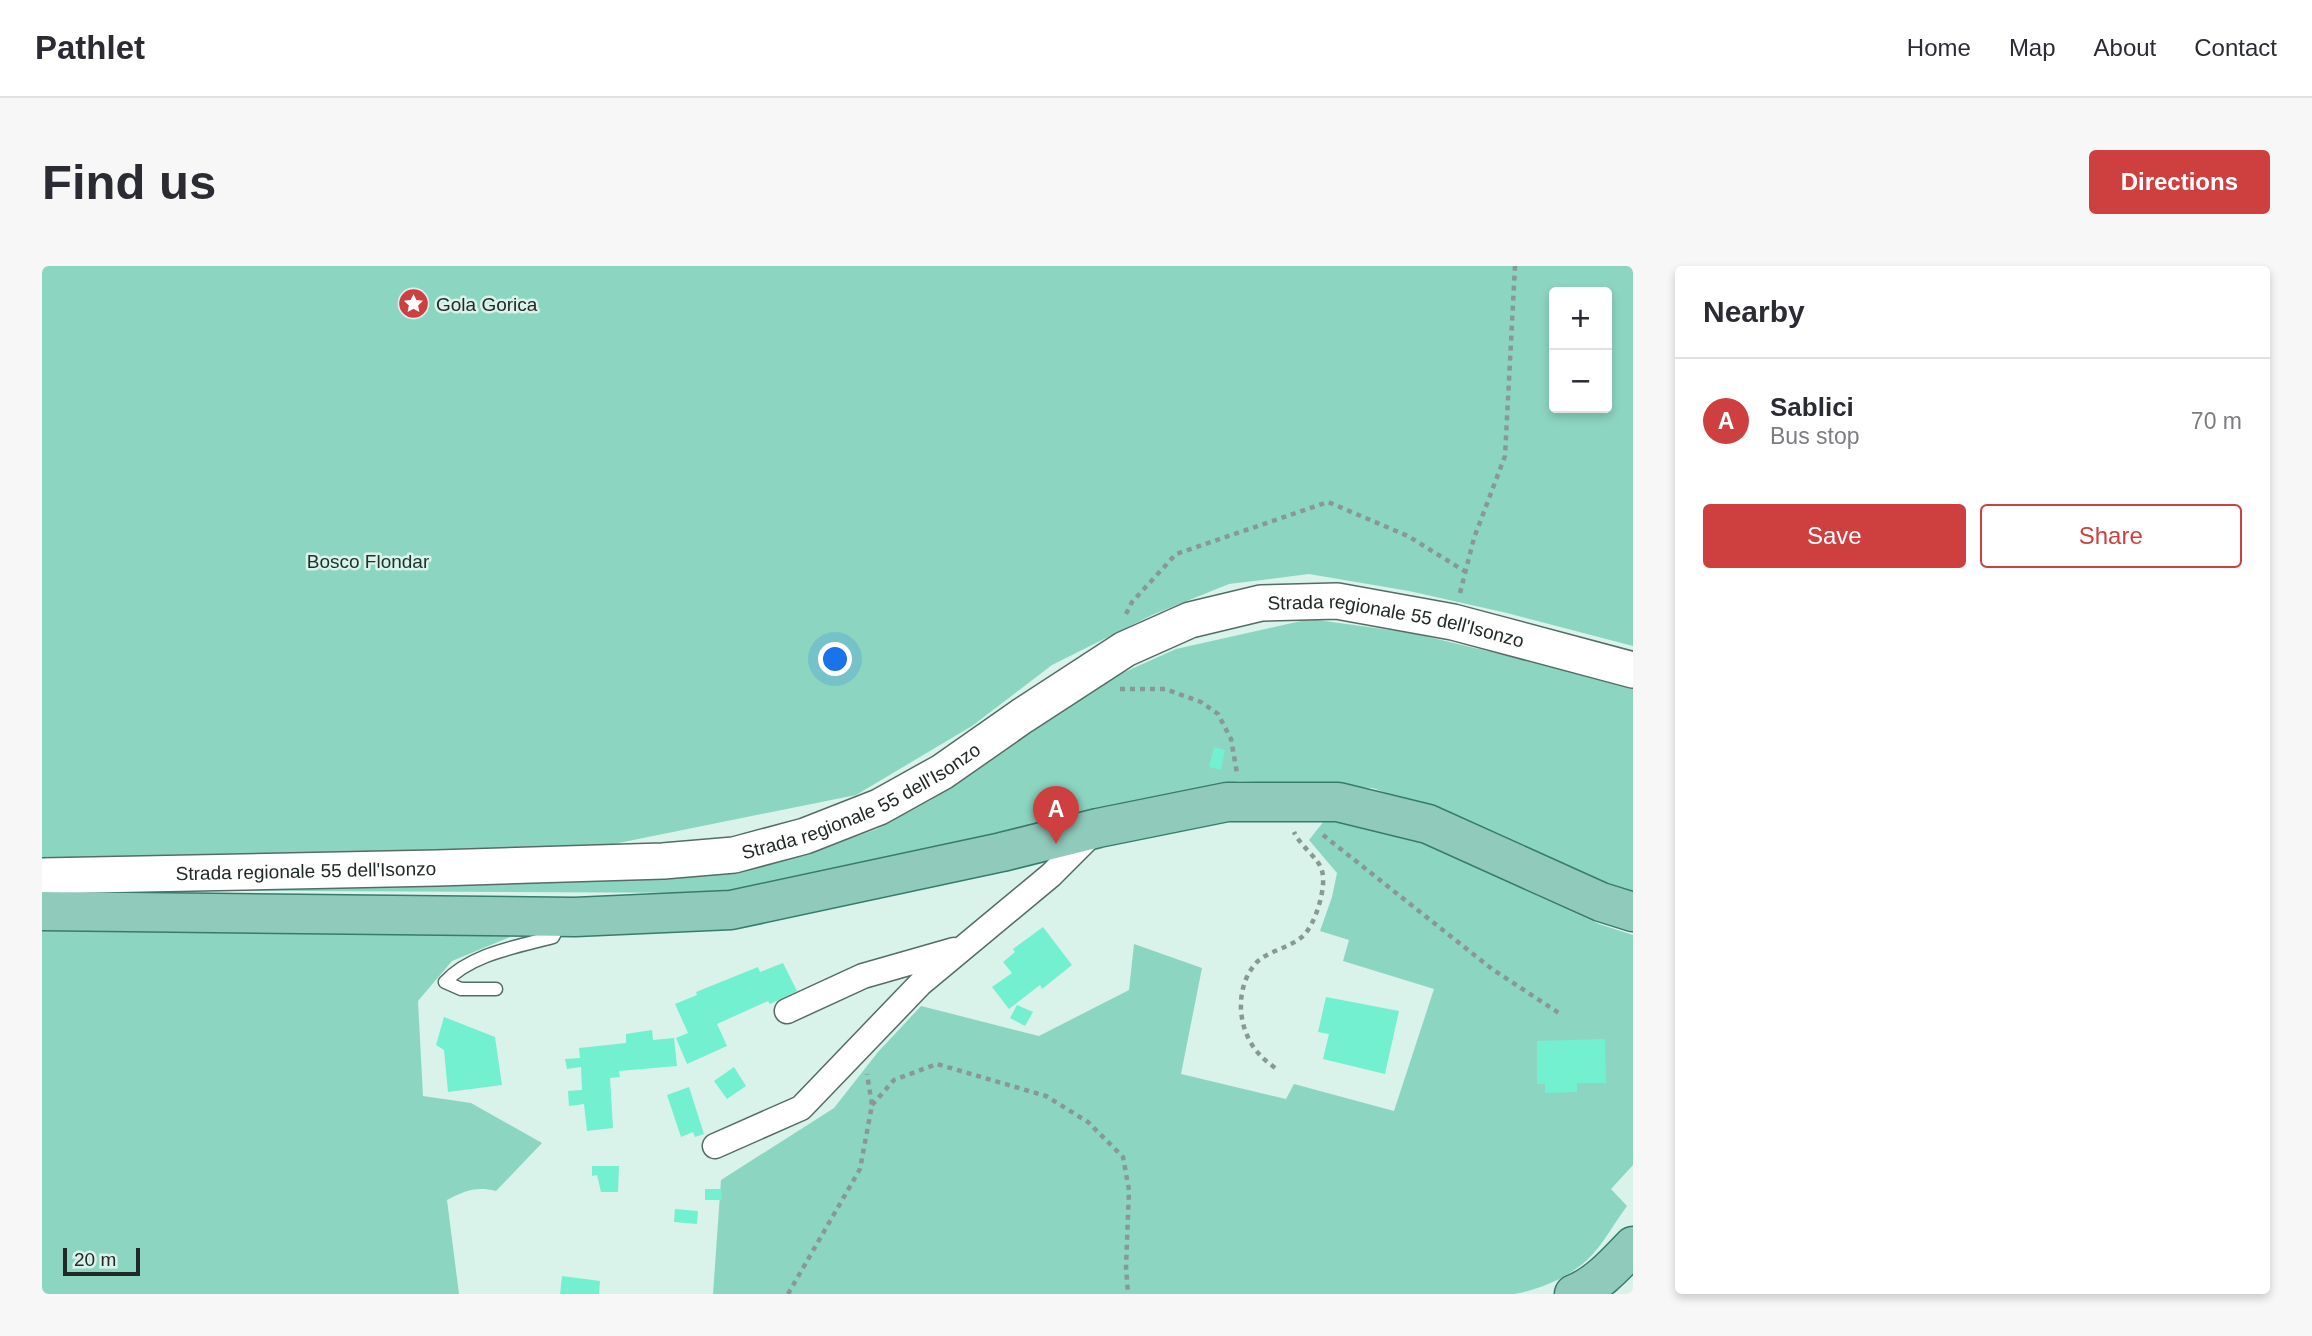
<!DOCTYPE html>
<meta charset="utf-8">
<style>
:root{--surface:#fff;--page:#f7f7f7;--text:#2b2b33;--muted:#7c7c81;--line:#e1e1e2;--accent:#ce3f3f}
body{margin:0;font-family:Helvetica,sans-serif;background:var(--page);color:var(--text)}
.controls{position:absolute;right:21px;top:21px;display:grid;overflow:hidden;border-radius:7px;box-shadow:0 4px 10px #0003}
.controls button{width:63px;height:63px;display:grid;place-items:center;padding:0;border:0;border-bottom:2px solid var(--line);background:var(--surface);color:var(--text);font:35px sans-serif}
.scale{position:absolute;left:21px;bottom:18px;width:77px;box-sizing:border-box;padding-left:7px;border:4px solid #212a27;border-top:0;font-size:19px;line-height:24px;white-space:nowrap;color:#212a27;-webkit-text-stroke:5px #d9f2ea;paint-order:stroke}
.you{position:absolute;left:794px;top:394px;width:24px;height:24px;margin:-18px;border:5px solid #fff;border-radius:50%;background:#1a73e8;box-shadow:0 0 0 10px #1a73e833}
.badge{display:grid;place-items:center;width:46px;height:46px;border-radius:50%;background:var(--accent);color:#fff;font-size:23px;font-weight:700}
.pin{position:absolute;translate:-50% -58px;filter:drop-shadow(0 2px 4px #0008)}
.pin::after{content:'';position:absolute;top:37px;width:24px;height:21px;background:inherit;clip-path:polygon(0 0,100% 0,50% 100%)}
.list{margin:0;padding:0;list-style:none}
h2{display:flex;justify-content:space-between;align-items:center;height:91px;margin:0;padding:0 28px;font-size:30px}
h2 small{font-size:23px;font-weight:400;color:var(--muted)}
.list li{display:grid;grid-template-columns:46px 1fr auto;gap:21px;align-items:center;box-sizing:border-box;height:126px;padding:0 28px;border-top:2px solid var(--line)}
.list b{display:block;font-size:26px;white-space:nowrap}
.list p{margin:0;font-size:23px;white-space:nowrap;color:var(--muted)}
.list em{font-size:23px;font-style:normal;color:var(--muted)}
.actions{display:flex;gap:14px;padding:21px 28px}
.actions a{flex:1;padding:16px 0;border:2px solid var(--accent);border-radius:7px;text-align:center;font-size:24px;color:var(--accent)}
.actions .main{background:var(--accent);color:#fff}
.map{position:relative;flex:none;width:1591px;height:1028px;overflow:hidden;border-radius:7px}
header{display:flex;align-items:center;gap:42px;box-sizing:border-box;height:98px;padding:0 35px;background:var(--surface);border-bottom:2px solid var(--line)}
header strong{font-size:33px}
nav{display:flex;gap:38px;margin-inline-start:auto;font-size:24px}
.intro{display:flex;align-items:center;justify-content:space-between;box-sizing:border-box;height:168px;padding:0 42px}
h1{margin:0;font-size:49px}
.button{padding:18px 32px;border-radius:7px;background:var(--accent);color:#fff;font-size:24px;font-weight:700}
main{display:flex;gap:42px;padding:0 42px}
aside{flex:1;background:var(--surface);border-radius:7px;box-shadow:0 4px 10px #0003}
.map>svg:first-child{display:block}
</style>
<header>
<strong>Pathlet</strong>
<nav><a>Home</a><a>Map</a><a>About</a><a>Contact</a></nav>
</header>
<div class="intro"><h1>Find us</h1><a class="button">Directions</a></div>
<main>
<div class="map">
<svg width="1591" height="1028" viewBox="0 0 1591 1028">
<rect width="100%" height="100%" fill="#d9f2ea"/>
<path fill="#8cd6c1" fill-rule="evenodd" d="M0,0H1591V380L1465,347L1367,325L1267,308L1187,318L1110,349L1010,399L930,460L814,529L537,585L0,595ZM1512,26H1565V142H1512Z
M1268,353L1370,367L1591,420V627L1535,607L1404,550L1331,522L1197,515L688,627L34,624L714,601L761,589L835,563L889,534L1056,418L1134,383Z
M1286,550L1416,584L1494,629L1557,658L1591,669V899L1569,923L1585,940C1573,956 1563,975 1550,989C1532,1009 1498,1024 1472,1028H671L679,914L792,842L836,786L879,740L997,770L1087,724L1092,678L1160,702L1139,808L1244,833L1252,818L1352,845L1392,723L1301,695L1307,674L1278,665L1290,631L1295,607L1267,574Z
M0,661L485,664L410,695L376,735L381,830L429,837L500,877L454,925C434,920 422,925 405,934L417,1028H0Z"/>
<path fill="#72f0d0" d="M1172,481L1183,484L1179,504L1167,501Z
M1001,661L1030,699L1000,723L998,719L967,743L950,721L970,707L961,696L973,686L971,683Z
M741,697L755,725L728,738L726,735L675,758L685,780L645,798L634,772L646,767L633,738L655,729L654,726L716,701L718,706Z
M1284,731L1357,745L1343,808L1281,793L1287,768L1276,766Z
M975,739L991,746L983,760L968,752Z
M402,751L453,771L460,819L406,826L402,784L394,779Z
M610,764L611,774L632,772L635,800L577,805L578,811L568,812L571,862L545,865L542,838L527,840L526,825L540,824L539,801L525,803L523,793L538,792L537,782L584,777V768Z
M1563,773L1564,817H1535V826L1503,827V818H1495V775Z
M692,801L704,820L685,833L672,815Z
M647,821L662,868L653,871L651,866L639,871L625,829Z
M550,900H577L576,926H559L555,909L550,910Z
M663,923H679L680,934H663Z
M633,943L656,945L655,958L632,956Z
M520,1010L558,1015L557,1028H518Z"/>
<g fill="none" stroke-linecap="round" stroke-linejoin="round">
<defs>
<path id="lane" d="M454,723H419L403,716C429,688 474,681 511,671L518,657"/>
<path id="street" d="M745,745L821,710L912,684
M673,880L759,842L879,717L1009,609L1053,565"/>
<g id="secondary">
<path id="s1" d="M0,610L395,602L621,595L692,589L763,570L837,541L900,506L980,450L1083,383L1148,354L1219,337L1295,335L1411,356L1591,404"/>
</g>
<path id="primary" d="M0,645L533,651L689,644L960,586L1056,562L1185,536H1296L1386,558L1559,636L1591,646
M1532,1028C1555,1019 1574,998 1591,980"/>
</defs>
<use href="#lane" stroke="#556c65" stroke-width="15"/>
<use href="#street" stroke="#556c65" stroke-width="27"/>
<use href="#secondary" stroke="#556c65" stroke-width="38"/>
<use href="#primary" stroke="#387b6a" stroke-width="41"/>
<path stroke="#879993" stroke-width="4.5" stroke-dasharray="5 5" stroke-linecap="butt" d="M1418,327L1432,272L1463,190L1473,0
M1084,348L1090,336L1134,288L1286,236L1366,270L1424,306
M1078,423H1123L1159,436L1176,448L1189,473L1195,507
M1281,569L1450,703L1517,747
M1233,802C1227,797 1221,793 1217,788C1195,764 1192,722 1214,697C1225,685 1248,682 1261,670C1273,659 1285,621 1280,605C1277,592 1258,580 1252,566
M830,839L852,814L895,798L1004,830L1046,856L1081,891L1087,924L1084,1001L1086,1028
M746,1028L818,903L830,839L825,808"/>
<use href="#lane" stroke="#fff" stroke-width="12"/>
<use href="#street" stroke="#fff" stroke-width="24"/>
<use href="#secondary" stroke="#fff" stroke-width="35"/>
<use href="#primary" stroke="#8fcabb" stroke-width="38"/>
</g>
<defs>
<symbol id="sight-disc" viewBox="-11 -11 22 22"><circle r="9.5" fill="#ce3f3f" stroke="#d9f2ea"/><path d="M0-6L1.8-2.2L6-1.7L2.9 1.2L3.7 5.4L0 3.3L-3.7 5.4L-2.9 1.2L-6-1.7L-1.8-2.2Z" fill="#fff"/></symbol>
</defs>
<g fill-rule="evenodd">
<use href="#sight-disc" x="354" y="20" width="35" height="35"/>
</g>
<g text-anchor="middle" stroke-width="5" stroke-linejoin="round" paint-order="stroke">
<g font-size="19" fill="#212a27" stroke="#d9f2ea" text-anchor="start">
<text x="394" y="45">Gola Gorica</text>
</g>
<g font-size="19" fill="#1c322c" stroke="#d9f2ea">
<text x="326" y="302">Bosco Flondar</text>
</g>
<g font-size="19" fill="#212a27" stroke="#d9f2ea">
<text dy="7" stroke="none"><textPath href="#s1" startOffset="1419">Strada regionale 55 dell'Isonzo</textPath></text>
<text dy="7" stroke="none"><textPath href="#s1" startOffset="831">Strada regionale 55 dell'Isonzo</textPath></text>
<text dy="7" stroke="none"><textPath href="#s1" startOffset="264">Strada regionale 55 dell'Isonzo</textPath></text>
</g>
</g>
</svg>
<div class="controls">
<button>+</button>
<button>−</button>
</div>
<div class="scale">20 m</div>
<div class="you"></div>
<div class="pin badge" style="left:1014px;top:578px">A</div>
</div>
<aside>
<h2>Nearby<small></small></h2>
<ul class="list">
<li><span class="badge">A</span><div><b>Sablici</b><p>Bus stop</p></div><em>70 m</em></li>
</ul>
<div class="actions"><a class="main">Save</a><a>Share</a></div>
</aside>
</main>
